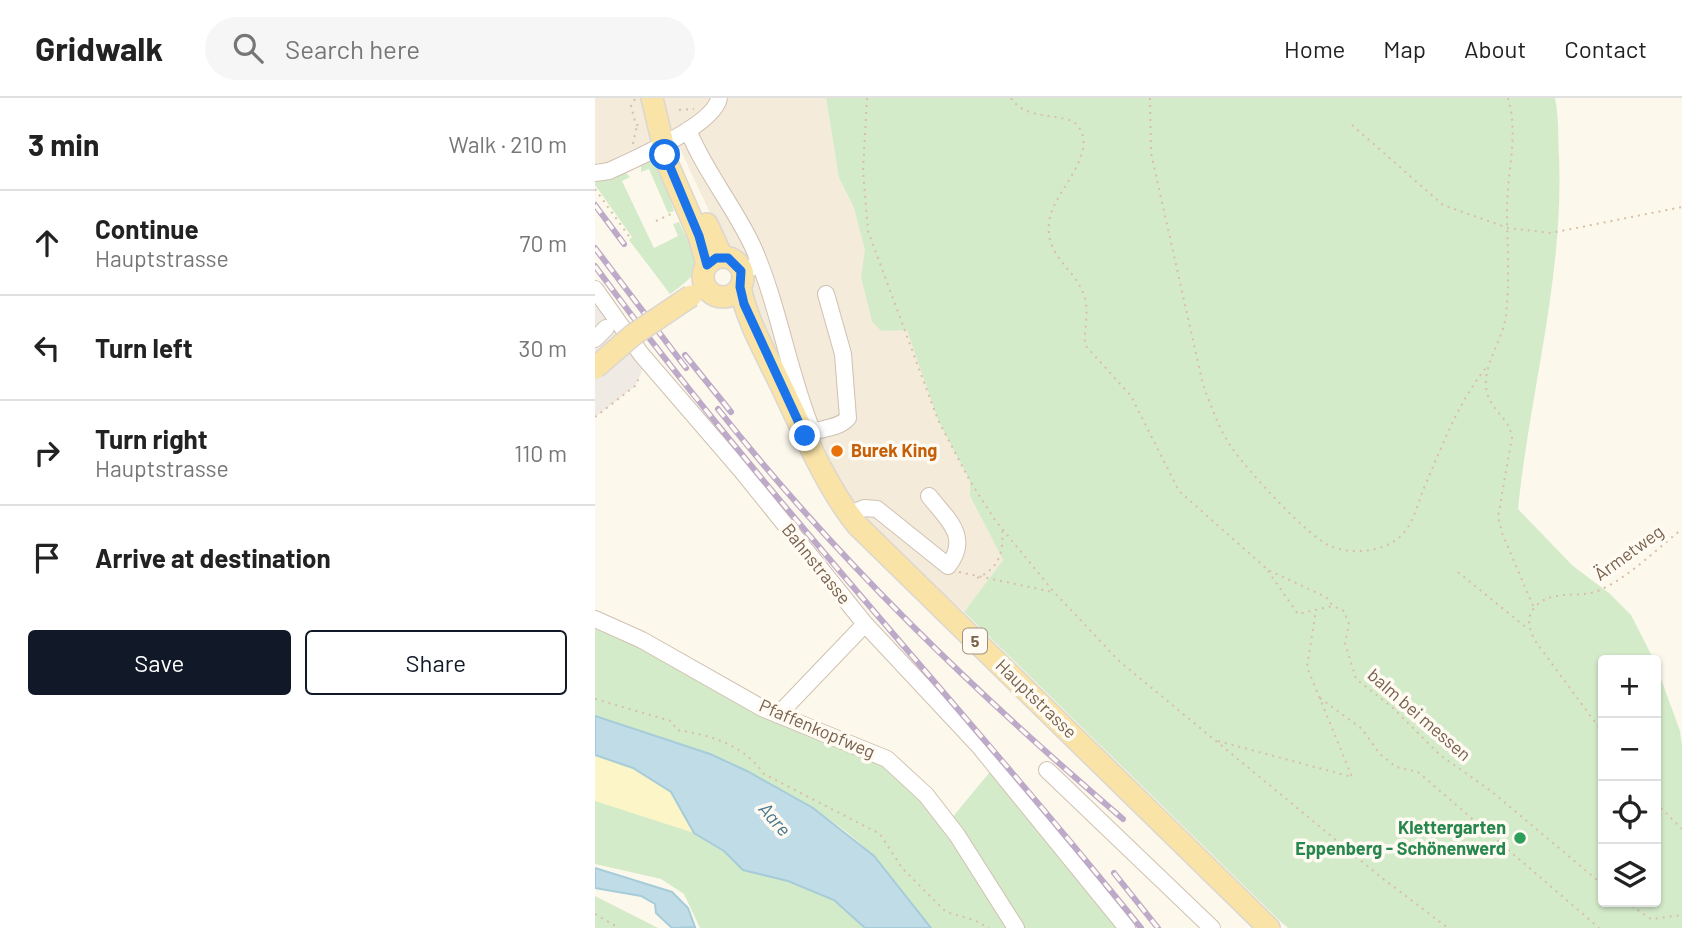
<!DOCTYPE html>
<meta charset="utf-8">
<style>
:root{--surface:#fff;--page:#f6f6f6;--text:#222;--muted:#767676;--line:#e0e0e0;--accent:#111827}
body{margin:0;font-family:Barlow,sans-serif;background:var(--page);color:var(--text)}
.controls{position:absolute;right:21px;bottom:21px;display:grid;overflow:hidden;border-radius:7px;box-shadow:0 2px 5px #0004}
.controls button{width:63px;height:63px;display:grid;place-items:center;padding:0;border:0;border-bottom:2px solid var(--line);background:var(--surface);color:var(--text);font:35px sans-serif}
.stop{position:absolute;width:21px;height:21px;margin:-16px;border:5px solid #1a73e8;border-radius:50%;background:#fff}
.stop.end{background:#1a73e8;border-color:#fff;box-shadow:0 2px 7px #0008}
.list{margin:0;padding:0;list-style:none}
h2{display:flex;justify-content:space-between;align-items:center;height:91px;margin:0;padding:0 28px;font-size:30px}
h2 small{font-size:23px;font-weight:400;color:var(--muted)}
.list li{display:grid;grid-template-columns:46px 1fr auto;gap:21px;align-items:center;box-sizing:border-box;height:105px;padding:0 28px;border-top:2px solid var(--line)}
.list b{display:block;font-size:26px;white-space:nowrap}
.list p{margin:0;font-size:23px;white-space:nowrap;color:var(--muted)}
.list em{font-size:23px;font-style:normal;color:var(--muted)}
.actions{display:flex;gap:14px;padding:21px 28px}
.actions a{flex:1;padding:16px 0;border:2px solid var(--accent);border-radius:7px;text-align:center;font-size:24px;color:var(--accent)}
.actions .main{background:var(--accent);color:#fff}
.icon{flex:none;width:38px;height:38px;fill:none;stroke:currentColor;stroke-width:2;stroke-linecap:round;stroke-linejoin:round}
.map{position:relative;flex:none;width:1087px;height:830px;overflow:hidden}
header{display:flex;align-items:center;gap:42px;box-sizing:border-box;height:98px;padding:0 35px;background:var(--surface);border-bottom:2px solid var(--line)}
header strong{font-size:33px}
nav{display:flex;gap:38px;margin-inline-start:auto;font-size:24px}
.search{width:490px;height:63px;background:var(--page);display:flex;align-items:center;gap:18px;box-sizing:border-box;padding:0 24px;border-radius:38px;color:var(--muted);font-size:26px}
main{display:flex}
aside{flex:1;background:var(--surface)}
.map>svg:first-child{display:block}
</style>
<header>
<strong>Gridwalk</strong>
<div class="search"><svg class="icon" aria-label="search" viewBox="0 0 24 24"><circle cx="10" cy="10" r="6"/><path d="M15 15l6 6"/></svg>Search here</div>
<nav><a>Home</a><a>Map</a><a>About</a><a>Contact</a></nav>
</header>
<main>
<aside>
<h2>3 min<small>Walk · 210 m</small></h2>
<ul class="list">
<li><svg class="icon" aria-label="ahead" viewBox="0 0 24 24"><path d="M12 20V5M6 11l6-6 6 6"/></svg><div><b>Continue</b><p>Hauptstrasse</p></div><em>70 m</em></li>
<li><svg class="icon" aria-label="left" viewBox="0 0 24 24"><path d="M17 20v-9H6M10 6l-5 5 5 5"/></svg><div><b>Turn left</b></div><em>30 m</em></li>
<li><svg class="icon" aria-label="right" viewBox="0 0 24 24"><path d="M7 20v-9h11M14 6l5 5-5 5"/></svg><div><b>Turn right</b><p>Hauptstrasse</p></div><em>110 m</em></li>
<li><svg class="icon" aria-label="arrive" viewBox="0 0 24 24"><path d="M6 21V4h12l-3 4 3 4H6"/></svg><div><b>Arrive at destination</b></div></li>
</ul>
<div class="actions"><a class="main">Save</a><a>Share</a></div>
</aside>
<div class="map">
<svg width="1087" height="830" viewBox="0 0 1087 830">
<rect width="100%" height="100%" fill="#fdf8ec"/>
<path fill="#f4ebdb" d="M0,0H231L244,80L259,110L271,152L266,179L286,233L312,231L343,322L375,383V398L408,462L369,514L286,438L241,383L78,36L0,71Z"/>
<path fill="#efeae4" d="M0,191L46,256L47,273L40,288L0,319Z"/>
<path fill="#d4ebca" d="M231,0H960C964,19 963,40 964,59C969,179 935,293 923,411L978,468L1014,495L1036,517L1059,562H1008V804H1061V567L1085,633L1087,647V830H693L686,824L369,514L408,462L375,398V383L343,322L312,232L286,233L277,223L266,179L270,152L259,110L244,80Z
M54,62L64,66L79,113L73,115L54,71L46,74V66Z
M28,72L35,79L27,83L59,150L83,138L78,126L84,124C100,162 120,165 75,196L34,142L37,139L0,87V81Z
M0,521L277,657L326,697L417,830H336C317,807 300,781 279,759C215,691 88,650 0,618Z
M0,664L129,753L148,772L193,783L239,802L270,830H105L89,796L66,781L0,766Z
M398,670L527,830H424L356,721Z
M0,798L63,830H0Z"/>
<path fill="#fbf5c8" d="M0,657L38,670L76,694L99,735L0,703Z"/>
<path fill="#c0dde7" stroke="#a6ccd9" stroke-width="2" d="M0,618L115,656L152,673L218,710L279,758L336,830H270L239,802L193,783L148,772L129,753L99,735L76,694L38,670L0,657Z
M0,770L77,794L93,810L100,829L77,830L61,815L60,806L46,798L0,790Z"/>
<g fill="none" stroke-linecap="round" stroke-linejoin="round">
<defs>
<path id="minor" d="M93,32C110,74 139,108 158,149C184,208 193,273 217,332
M0,75L14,73C40,61 119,27 124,0
M146,173L164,167
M0,191L46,256L146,372L270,526L384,648L532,830
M0,241L11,230
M210,338C223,329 243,332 253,320L248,256L231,196
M253,417L269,410L282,411L353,468C376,439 352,421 334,398
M0,521L47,542L167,610L292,661L331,697L362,737L421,830
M183,617L270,526
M452,672L617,830"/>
<path id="major" d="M57,0L73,67L104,138L112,167
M112,126L127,159
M108 179a20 20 0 1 1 40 0a20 20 0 1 1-40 0Z
M145,189C152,223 170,254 185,285C206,329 232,391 263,428L674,830"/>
</defs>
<use href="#minor" stroke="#d0c1b1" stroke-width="18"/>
<use href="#major" stroke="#dcd6d1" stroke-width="24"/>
<path stroke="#d8bfa6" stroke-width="2" stroke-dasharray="2 5" stroke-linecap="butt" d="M272,0L268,72L273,133L343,322L375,383L400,422L459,494L524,563L787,780L853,830
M416,0C431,24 471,14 482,27C505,53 461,92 455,119C446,161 485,170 491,205C493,219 489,233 490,247L536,298L584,393L673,472L731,499L738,508L749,513L754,526L750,545L761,581L797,609L845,657L896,693L1008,787
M555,0L556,55L608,287C616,307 624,332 637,350C653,373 711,437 735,448C760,458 798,454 813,429C820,418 824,402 829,390C849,344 862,306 893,267
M913,0C924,38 912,73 912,111C912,146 915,183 911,217C908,242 889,264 891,289C894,313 914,318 917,339L903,419L907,435L939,510
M40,1L36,8L41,27H44
M84,12L99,11
M757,27L848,107L913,130L956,135L1087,109
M38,46L42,27
M0,91L36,141
M61,123L76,116
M0,319L40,288L45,278
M673,473L703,516L738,508
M364,474L458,494
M863,474L933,531
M382,480C405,470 409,453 407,430
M725,600L767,631L785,656L801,669L823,674L1004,830
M0,601L76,623L82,632C116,637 149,647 169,676L285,736L307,770L351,814L379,822L394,830
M1008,635L941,544C933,530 930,517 943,506C961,491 985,501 1005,492C1034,479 1062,451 1087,431
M623,643L757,679L712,569L721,512
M1061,705L1087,731
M1031,804L1056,821L1087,817
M0,816L24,830"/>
<use href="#minor" stroke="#fff" stroke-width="16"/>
<use href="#major" stroke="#f9e3a7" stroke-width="21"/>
<defs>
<path id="rail" d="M0,107L29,146
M0,150L91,270
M0,168C169,399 367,607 546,830
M90,257L136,314
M123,311C243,463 382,596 528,721
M519,775L563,830"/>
</defs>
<use href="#rail" stroke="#bda9c8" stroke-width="6"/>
<use href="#rail" stroke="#fffbf3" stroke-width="3.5" stroke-dasharray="10" stroke-linecap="butt"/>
<defs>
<path id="major-bridge" d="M0,270L38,237L96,198"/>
</defs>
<use href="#major-bridge" stroke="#dcd6d1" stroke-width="24" stroke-linecap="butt"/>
<use href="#major-bridge" stroke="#f9e3a7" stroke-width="21"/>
</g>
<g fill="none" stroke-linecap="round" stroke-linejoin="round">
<path stroke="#1a73e8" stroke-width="9" d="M70,57L104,138L112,167L121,160H133L146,173L145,189L149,206L210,338"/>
</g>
<circle fill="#e8710a" stroke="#fffbf3" stroke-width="2.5" cx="242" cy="353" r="7"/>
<circle fill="#2e9e5b" stroke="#fffbf3" stroke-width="2.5" cx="925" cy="740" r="7"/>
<g text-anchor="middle" stroke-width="7" stroke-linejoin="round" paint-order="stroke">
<rect fill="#fffbf3" stroke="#a19080" stroke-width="2" x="368" y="530.5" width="24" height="25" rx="5"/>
<g font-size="16" font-weight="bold" fill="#79624e">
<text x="380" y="549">5</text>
</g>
<g font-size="18" font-weight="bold" fill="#c56008" stroke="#fffbf3" text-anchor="start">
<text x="256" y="359">Burek King</text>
</g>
<g font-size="18" fill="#79624e" stroke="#fffbf3">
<text transform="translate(1034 455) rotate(-36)" y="6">Ärmetweg</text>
<text transform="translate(221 466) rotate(51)" y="6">Bahnstrasse</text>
<text transform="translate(441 601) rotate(44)" y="6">Hauptstrasse</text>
<text transform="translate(824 617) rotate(41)" y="6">balm bei messen</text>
<text transform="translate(222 631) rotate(23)" y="6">Pfaffenkopfweg</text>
</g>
<g font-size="18" font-weight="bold" fill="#27864d" stroke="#fffbf3" text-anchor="end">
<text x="911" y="736">Klettergarten<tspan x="911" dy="21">Eppenberg - Schönenwerd</tspan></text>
</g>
<g font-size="19" font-style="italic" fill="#47798b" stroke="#fffbf3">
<text transform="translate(180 721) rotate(49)" y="7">Aare</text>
</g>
</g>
</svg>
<div class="controls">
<button>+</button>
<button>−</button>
<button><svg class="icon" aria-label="locate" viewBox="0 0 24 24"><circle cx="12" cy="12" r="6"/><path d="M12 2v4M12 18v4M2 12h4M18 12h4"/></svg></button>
<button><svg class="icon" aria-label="layers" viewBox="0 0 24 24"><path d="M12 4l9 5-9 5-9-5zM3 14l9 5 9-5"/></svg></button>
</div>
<div class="stop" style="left:70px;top:57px"></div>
<div class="stop end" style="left:210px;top:338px"></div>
</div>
</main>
